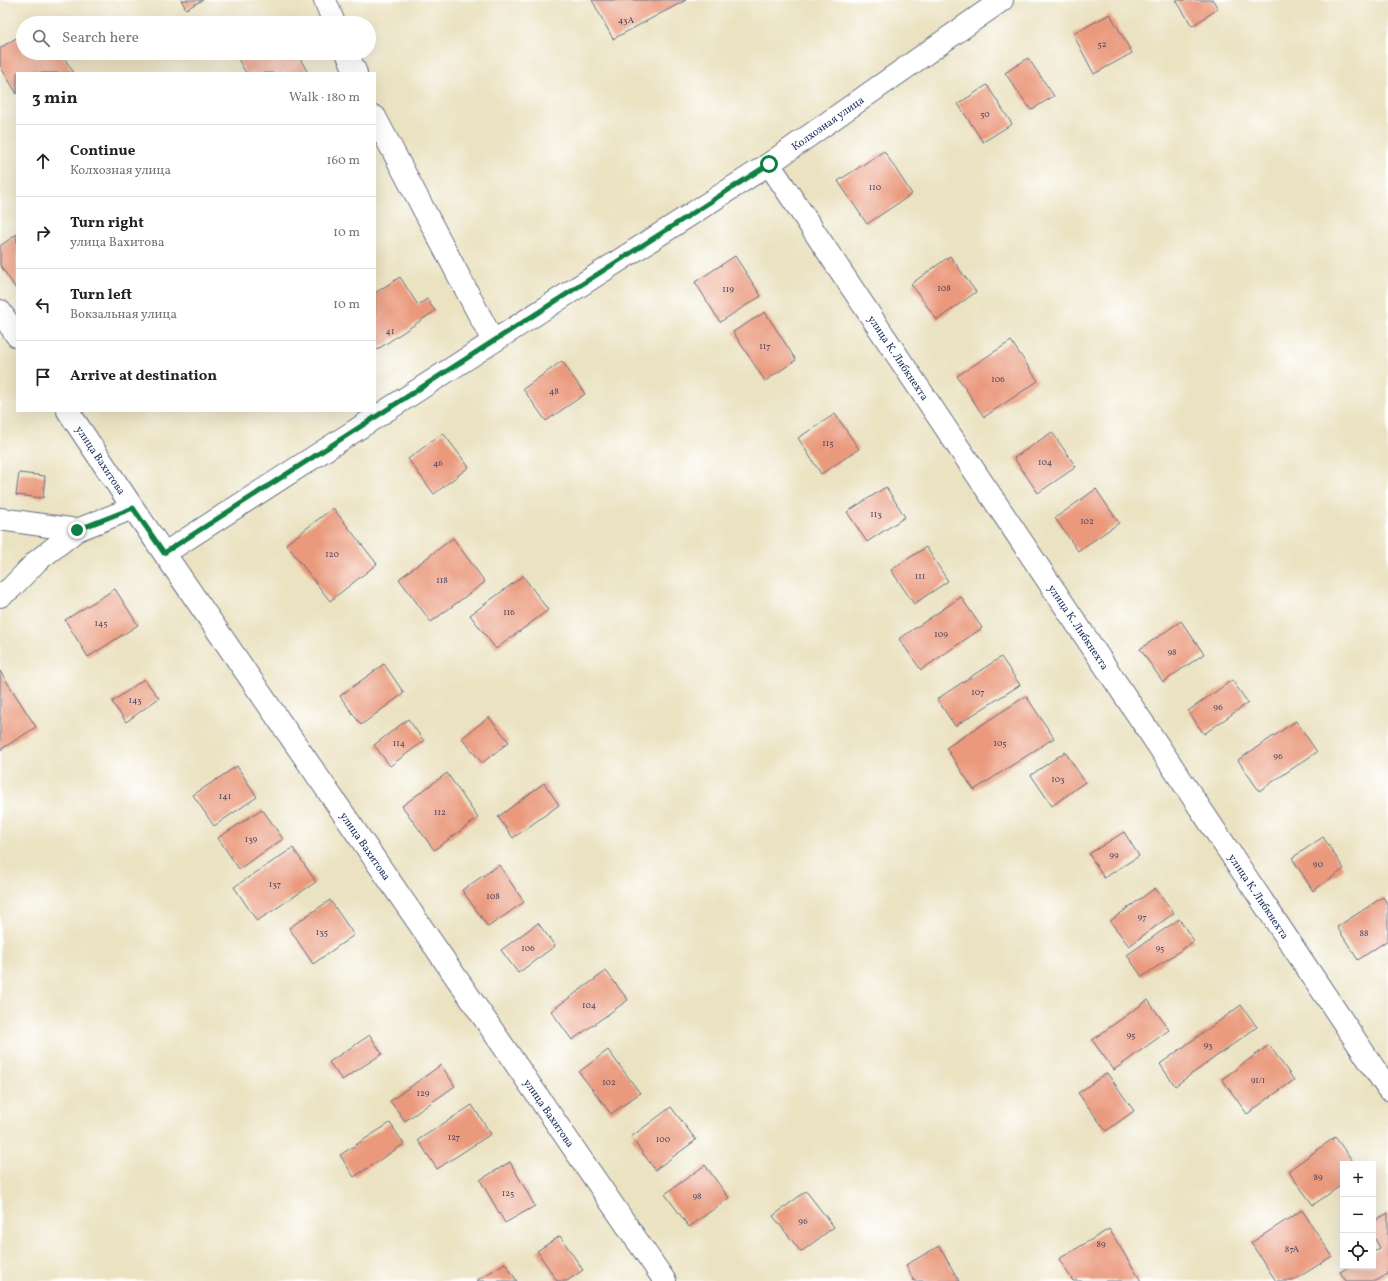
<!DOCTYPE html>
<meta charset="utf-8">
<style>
:root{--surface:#fff;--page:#f6f6f6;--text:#222;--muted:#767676;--line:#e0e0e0}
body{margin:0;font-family:Vollkorn,serif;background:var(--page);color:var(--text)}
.controls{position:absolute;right:12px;bottom:12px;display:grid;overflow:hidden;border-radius:0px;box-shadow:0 4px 16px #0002}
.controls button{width:36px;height:36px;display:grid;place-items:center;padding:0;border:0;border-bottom:1px solid var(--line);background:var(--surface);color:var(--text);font:20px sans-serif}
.stop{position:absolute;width:12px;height:12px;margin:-9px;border:3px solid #0b8043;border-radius:50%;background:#fff}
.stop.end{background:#0b8043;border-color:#fff;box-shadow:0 1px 4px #0008}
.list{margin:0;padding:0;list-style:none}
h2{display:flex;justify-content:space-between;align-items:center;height:52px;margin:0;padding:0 16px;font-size:17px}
h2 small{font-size:13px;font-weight:400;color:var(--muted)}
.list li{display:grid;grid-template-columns:26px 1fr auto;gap:12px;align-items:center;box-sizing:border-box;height:72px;padding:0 16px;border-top:1px solid var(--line)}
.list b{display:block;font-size:15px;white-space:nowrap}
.list p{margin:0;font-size:13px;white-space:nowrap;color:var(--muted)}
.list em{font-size:13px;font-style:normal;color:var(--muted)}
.icon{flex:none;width:22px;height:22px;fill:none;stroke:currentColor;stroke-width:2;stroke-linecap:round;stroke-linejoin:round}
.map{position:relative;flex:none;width:1388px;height:1281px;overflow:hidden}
.search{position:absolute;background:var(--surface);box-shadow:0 4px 16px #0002;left:16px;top:16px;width:360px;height:44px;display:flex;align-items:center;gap:10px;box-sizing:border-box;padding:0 14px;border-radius:22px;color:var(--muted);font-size:15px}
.panel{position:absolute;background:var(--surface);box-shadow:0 4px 16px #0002;left:16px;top:72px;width:360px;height:340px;border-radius:0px}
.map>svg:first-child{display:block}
</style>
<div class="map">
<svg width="1388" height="1281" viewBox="0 0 1388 1281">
<rect width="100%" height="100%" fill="#fff"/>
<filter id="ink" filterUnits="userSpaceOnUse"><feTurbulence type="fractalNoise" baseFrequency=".025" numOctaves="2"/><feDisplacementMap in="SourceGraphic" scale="8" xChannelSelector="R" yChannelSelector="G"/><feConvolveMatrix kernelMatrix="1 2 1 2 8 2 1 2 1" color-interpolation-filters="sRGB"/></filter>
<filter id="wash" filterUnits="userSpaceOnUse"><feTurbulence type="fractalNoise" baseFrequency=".012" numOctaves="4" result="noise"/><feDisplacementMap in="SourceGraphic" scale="16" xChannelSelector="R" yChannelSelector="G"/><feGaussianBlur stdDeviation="0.9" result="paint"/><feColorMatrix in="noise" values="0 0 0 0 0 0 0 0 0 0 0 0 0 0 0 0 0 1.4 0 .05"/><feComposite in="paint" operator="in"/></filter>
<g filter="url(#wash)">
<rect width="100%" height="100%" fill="#ebe2c1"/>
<g id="blocks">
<path fill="#ea997b" d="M181,0H203L186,9Z
M592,0H686L613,39Z
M1176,0H1213L1218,9L1192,26Z
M1110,14L1132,53L1094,74L1073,34Z
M23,34V53H61L74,73H17V94L0,66V48Z
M244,53H297L308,73H246L237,57Z
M1028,58L1054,96L1031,110L1005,73Z
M987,85L1012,124L983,142L958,104Z
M884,151L912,194L867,224L838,181Z
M17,234V290L0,265V246Z
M735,256L761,296L720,322L695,282Z
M950,256L976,292L937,320L911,284Z
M400,277L418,305L427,299L435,311L375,351V293Z
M765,312L796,360L765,381L733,332Z
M1011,341L1038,381L984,417L957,376Z
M562,361L585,394L546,421L523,389Z
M835,414L859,449L821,474L798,438Z
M1052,432L1076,467L1038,493L1014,458Z
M443,433L469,467L434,494L408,459Z
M19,473L45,476L43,498L16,495Z
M886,487L905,517L867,542L847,512Z
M1096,489L1119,523L1078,551L1055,518Z
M333,508L377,564L330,601L286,544Z
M453,538L485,582L431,622L399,579Z
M926,547L948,581L914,604L891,570Z
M523,576L548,610L496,649L470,615Z
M115,589L138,625L88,657L65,620Z
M961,597L982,628L921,670L899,639Z
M1181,621L1204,654L1163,682L1140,649Z
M1001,657L1020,685L955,726L937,699Z
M384,664L404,693L361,725L340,696Z
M0,671L36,727L0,750Z
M144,679L159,698L126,722L112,702Z
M1232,680L1248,703L1204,734L1188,711Z
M1026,696L1054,738L974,790L946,748Z
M489,717L509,742L482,763L462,738Z
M408,719L424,741L390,766L374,745Z
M1296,721L1317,752L1259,791L1238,760Z
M1065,752L1085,782L1052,806L1031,775Z
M237,766L257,797L214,826L193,795Z
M447,773L478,818L434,850L402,806Z
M544,783L559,805L513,838L498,817Z
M262,809L283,839L239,869L218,838Z
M1124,832L1139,856L1104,878L1089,854Z
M1323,837L1344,869L1313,891L1292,858Z
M293,848L316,882L257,921L234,887Z
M499,865L524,902L488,927L462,890Z
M1155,888L1174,913L1129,946L1110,921Z
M1383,897L1388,904V940L1358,960L1337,927Z
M330,900L354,935L313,964L289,928Z
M1179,919L1194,941L1142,977L1127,955Z
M538,923L555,946L518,973L501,950Z
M606,971L628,1000L572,1040L551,1011Z
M1148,1000L1169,1030L1114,1070L1092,1040Z
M1241,1005L1257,1027L1175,1086L1160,1064Z
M370,1035L382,1054L342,1080L329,1062Z
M1269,1045L1294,1080L1247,1114L1222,1079Z
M608,1050L640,1093L611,1114L579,1072Z
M441,1065L455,1086L405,1121L390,1101Z
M1107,1073L1134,1111L1106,1131L1078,1093Z
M472,1105L491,1134L437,1169L418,1140Z
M671,1107L696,1140L655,1170L631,1137Z
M390,1123L404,1144L354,1177L340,1155Z
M1335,1137L1355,1164H1343V1184L1313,1205L1288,1171Z
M510,1162L535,1206L505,1223L480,1180Z
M705,1165L729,1198L689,1227L665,1194Z
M806,1191L834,1227L801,1252L773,1216Z
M1302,1210L1332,1256L1293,1281H1276L1251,1243Z
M1388,1213V1274L1376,1281H1346L1340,1272L1350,1266H1373V1252L1380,1248L1373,1235V1222Z
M1109,1229L1141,1281H1073L1059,1259Z
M560,1236L583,1270L567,1281H557L537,1251Z
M939,1246L959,1281H914L906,1265Z
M505,1263L517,1281H476Z"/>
</g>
</g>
<g filter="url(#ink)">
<use href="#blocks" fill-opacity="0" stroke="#646e81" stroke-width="1"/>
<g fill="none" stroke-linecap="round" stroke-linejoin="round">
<defs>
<g id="minor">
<path d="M325,0L334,23"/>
<path d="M347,53L356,73"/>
<path d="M375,117L493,341"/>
<path id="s1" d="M769,164L1388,1089"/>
<path d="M0,519L77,530L133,508"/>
<path id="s2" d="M165,553L769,164L1002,0"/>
<path d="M0,596L11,588L37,561L77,530"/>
</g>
<g id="major">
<path d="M0,311L17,336"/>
<path id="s3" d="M68,411L133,508L665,1281"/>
</g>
</defs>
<use href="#minor" stroke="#646e81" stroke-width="24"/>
<use href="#major" stroke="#646e81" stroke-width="24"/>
<use href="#minor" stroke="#fff" stroke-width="22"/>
<use href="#major" stroke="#fff" stroke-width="22"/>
</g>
</g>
<g fill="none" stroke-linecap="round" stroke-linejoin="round" filter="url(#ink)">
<path stroke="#0b8043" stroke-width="5" d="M77,530L133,508L164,553L769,164"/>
</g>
<g text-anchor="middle" stroke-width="3" stroke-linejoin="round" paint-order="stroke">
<g font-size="9" fill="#4f4a65">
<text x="626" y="23">43А</text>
<text x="1102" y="47">52</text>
<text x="985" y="117">50</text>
<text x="875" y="190">110</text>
<text x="944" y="291">108</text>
<text x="728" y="292">119</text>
<text x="390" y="334">41</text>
<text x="765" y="349">117</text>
<text x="998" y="382">106</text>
<text x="554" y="394">48</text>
<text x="828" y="446">115</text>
<text x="1045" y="465">104</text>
<text x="438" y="466">46</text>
<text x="876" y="517">113</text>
<text x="1087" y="524">102</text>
<text x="332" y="557">120</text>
<text x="920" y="579">111</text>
<text x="442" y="583">118</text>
<text x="509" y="615">116</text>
<text x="101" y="626">145</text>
<text x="941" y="637">109</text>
<text x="1172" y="655">98</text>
<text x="978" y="695">107</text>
<text x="135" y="703">143</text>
<text x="1218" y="710">96</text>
<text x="399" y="746">114</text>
<text x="1000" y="746">105</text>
<text x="1278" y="759">96</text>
<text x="1058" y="782">103</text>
<text x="225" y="799">141</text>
<text x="440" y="815">112</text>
<text x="251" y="842">139</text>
<text x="1114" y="858">99</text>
<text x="1318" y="867">90</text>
<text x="275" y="887">137</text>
<text x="493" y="899">108</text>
<text x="1142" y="920">97</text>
<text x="322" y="935">135</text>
<text x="1364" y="936">88</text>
<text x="528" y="951">106</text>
<text x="1160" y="951">95</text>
<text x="589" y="1008">104</text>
<text x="1131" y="1038">95</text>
<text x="1208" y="1048">93</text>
<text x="1258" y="1083">91/1</text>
<text x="609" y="1085">102</text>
<text x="423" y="1096">129</text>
<text x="454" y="1140">127</text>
<text x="663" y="1142">100</text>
<text x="1318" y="1180">89</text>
<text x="508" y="1196">125</text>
<text x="697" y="1199">98</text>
<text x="803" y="1224">96</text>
<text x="1101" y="1247">89</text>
<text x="1292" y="1252">87А</text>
</g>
<g font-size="11" fill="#1b2f5e" stroke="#fff">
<text dy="4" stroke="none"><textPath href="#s2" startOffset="790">Колхозная улица</textPath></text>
<text dy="4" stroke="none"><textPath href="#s1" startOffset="233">улица К. Либкнехта</textPath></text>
<text dy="4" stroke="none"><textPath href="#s3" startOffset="59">улица Вахитова</textPath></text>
<text dy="4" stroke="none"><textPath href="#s1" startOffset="557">улица К. Либкнехта</textPath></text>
<text dy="4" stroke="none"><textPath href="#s3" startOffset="527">улица Вахитова</textPath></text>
<text dy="4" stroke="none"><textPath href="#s1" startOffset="881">улица К. Либкнехта</textPath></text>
<text dy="4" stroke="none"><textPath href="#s3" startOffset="851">улица Вахитова</textPath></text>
</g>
</g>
</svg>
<div class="controls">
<button>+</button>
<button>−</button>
<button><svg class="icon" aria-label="locate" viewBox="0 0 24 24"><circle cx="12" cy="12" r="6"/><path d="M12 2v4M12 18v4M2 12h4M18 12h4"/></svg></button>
</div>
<div class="stop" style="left:769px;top:164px"></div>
<div class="stop end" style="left:77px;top:530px"></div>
<div class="search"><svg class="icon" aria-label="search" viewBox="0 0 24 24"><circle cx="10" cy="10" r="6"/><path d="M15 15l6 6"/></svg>Search here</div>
<section class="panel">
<h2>3 min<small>Walk · 180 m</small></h2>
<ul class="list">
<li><svg class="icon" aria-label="ahead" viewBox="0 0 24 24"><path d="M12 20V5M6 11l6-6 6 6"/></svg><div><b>Continue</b><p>Колхозная улица</p></div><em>160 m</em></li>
<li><svg class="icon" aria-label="right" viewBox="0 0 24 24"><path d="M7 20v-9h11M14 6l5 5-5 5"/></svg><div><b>Turn right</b><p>улица Вахитова</p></div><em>10 m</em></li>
<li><svg class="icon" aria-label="left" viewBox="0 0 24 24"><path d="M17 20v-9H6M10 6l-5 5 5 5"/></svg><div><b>Turn left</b><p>Вокзальная улица</p></div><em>10 m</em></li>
<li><svg class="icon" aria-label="arrive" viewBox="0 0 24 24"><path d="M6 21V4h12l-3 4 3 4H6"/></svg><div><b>Arrive at destination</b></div></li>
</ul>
</section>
</div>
